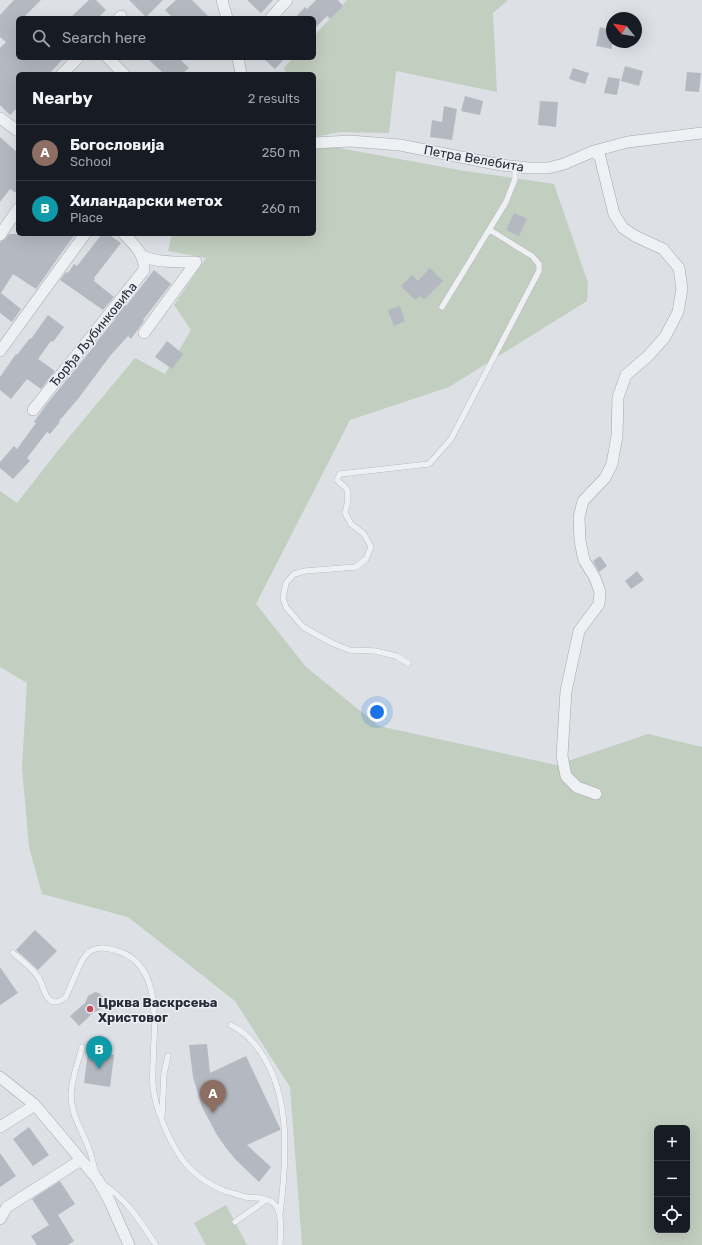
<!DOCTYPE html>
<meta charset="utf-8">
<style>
:root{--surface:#171b24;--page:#20242c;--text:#f1f3f6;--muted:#9ea1a6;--line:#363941;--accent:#ea580c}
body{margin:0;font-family:Rubik,sans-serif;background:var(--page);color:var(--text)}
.controls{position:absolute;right:12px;bottom:12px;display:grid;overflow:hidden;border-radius:6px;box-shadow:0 4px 16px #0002}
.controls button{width:36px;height:36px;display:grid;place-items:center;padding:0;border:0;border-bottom:1px solid var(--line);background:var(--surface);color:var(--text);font:20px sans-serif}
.compass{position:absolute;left:606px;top:12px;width:36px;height:36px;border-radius:50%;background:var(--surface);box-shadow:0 4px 16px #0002;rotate:300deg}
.you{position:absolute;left:377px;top:712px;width:14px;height:14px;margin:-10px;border:3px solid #fff;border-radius:50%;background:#1a73e8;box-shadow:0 0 0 6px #1a73e833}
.badge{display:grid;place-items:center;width:26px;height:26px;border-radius:50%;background:var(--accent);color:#fff;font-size:13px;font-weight:700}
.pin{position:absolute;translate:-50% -33px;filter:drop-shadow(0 1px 2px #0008)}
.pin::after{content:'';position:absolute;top:21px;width:14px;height:12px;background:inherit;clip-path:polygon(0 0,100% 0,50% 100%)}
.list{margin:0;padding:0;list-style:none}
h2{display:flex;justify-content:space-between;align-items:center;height:52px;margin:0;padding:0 16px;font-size:17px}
h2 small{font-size:13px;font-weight:400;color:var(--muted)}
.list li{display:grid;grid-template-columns:26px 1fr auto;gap:12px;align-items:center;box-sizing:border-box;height:56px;padding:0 16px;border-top:1px solid var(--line)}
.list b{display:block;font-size:15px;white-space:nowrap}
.list p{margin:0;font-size:13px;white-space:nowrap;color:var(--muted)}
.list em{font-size:13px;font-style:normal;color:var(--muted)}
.icon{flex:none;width:22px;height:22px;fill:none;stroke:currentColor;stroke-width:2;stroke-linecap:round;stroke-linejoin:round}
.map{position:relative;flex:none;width:702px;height:1245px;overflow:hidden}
.search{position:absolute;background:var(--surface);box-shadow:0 4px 16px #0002;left:16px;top:16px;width:300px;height:44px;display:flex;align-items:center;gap:10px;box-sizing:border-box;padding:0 14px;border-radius:6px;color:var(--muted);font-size:15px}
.panel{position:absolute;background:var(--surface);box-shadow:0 4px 16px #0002;left:16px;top:72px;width:300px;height:164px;border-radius:6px}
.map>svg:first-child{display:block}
</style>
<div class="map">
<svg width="702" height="1245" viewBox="0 0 702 1245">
<rect width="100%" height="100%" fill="#dde0e5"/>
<path fill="#c2cebf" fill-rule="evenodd" d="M347,0H508L493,13L497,92L396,71L389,133L341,132L314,137V74H286L284,68L293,58H314V36Z
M314,146L339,148L465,171L554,184L588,283L587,301L449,387L350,420L256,604L306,667L379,726L556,765L648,734L702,747V1245H302L290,1087L235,1001L128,917L42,894L29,847L22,768L27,683L0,667V491L17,503L60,448L135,358L165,374L191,330L174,305L206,258L168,251L172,234H314ZM657,1128H687V1230H657Z
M226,1205L247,1245H206L194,1223Z"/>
<path fill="#b4b9c1" d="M14,0H41L23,18H18V58H64L49,74H18V107L10,115L0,105V48L6,42L0,37V15Z
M89,0H96L106,10L98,18H70Z
M129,0H163L146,17Z
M176,0H192L210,18H173L165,10Z
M247,0H273L261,13Z
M316,0H338L343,6L330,19L327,16L314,29V18H295L305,7L307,9Z
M600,27L612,30V49L596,46Z
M147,58H179L189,68L182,74H164Z
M263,58H285L275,69Z
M625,66L643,71L639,86L621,81Z
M573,68L589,73L585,84L569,79Z
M687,72L701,73L699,92L685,91Z
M608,77L620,79L617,95L604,93Z
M465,96L483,101L480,115L461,111Z
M540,101L558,102L556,127L538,125Z
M444,106L457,109L452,140L430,137L432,120L442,122Z
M0,137L18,153V194L10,189L0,202Z
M514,213L527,219L519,236L506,230Z
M9,234H75L36,289L13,274L1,293L21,309L12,322L0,313V242L5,239Z
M102,234H108L121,243L94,278L95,279L94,281L114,297L103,310L60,280L66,272L68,273L74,264L77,266Z
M430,268L443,281L424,300L420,296L415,300L401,286L412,275L418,281Z
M154,270L171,284L143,320L144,321L131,339L128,336L110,356L78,399L59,421L60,422L50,434L47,432L27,458L30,461L13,479L0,468V462L14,446L17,449L36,423L34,422L46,405L96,344H95L115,319H114L125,305L126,306Z
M400,306L405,321L394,326L388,310Z
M48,315L64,327L53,342L51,341L38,359L55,371L41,389L27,379L11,399L0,390V377L16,354L17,355L30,338L31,339Z
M167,341L183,354L172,369L155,357Z
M600,556L607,566L599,572L593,561Z
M637,571L644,580L631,589L625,581Z
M35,930L57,951L38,970L16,950Z
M0,967L18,993L0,1005Z
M95,992L99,993L104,998L105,1002L103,1007L100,1010L94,1012L79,1026L70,1016L85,1003L88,996Z
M207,1044L210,1073L246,1056L280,1128V1130L247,1145L271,1167L259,1182L236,1160L226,1148L217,1135L202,1107L193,1077L189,1045Z
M88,1052L114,1055L110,1087L84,1083Z
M29,1127L49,1155L33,1166L13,1139Z
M0,1153L16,1176L0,1187Z
M60,1181L75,1204L58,1215L74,1241L68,1245H37L31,1236L49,1225L32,1199Z"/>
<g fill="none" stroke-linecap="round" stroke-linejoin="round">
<defs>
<path id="service" d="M442,307L506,202L515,179V167
M408,663L396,656L375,651L349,650L332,643L303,627L286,607L283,598L286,583L294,574L305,571L356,567L366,559L371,547L364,534L351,524L345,513L348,501L347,489L337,480L340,474L429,464L451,439L539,271V264L532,256L490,230
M13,953C22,961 34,969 40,980C43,986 44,996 50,1000C55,1004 60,1001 65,998C72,986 78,964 86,955C94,946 104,947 114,950C171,963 150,1045 153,1086C155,1108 168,1138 180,1156C190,1172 208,1184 225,1191C232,1193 239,1195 245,1197C255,1198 270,1197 276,1206C283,1217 280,1233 280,1245
M231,1025C237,1029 245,1033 250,1039C293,1084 287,1157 280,1214
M82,1047C78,1063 71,1079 71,1096C72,1118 82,1129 89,1149C92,1156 93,1165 96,1173
M162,1115L164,1073L168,1056
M103,1184C128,1201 140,1221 156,1245
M235,1222L266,1200"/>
<path id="minor" d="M222,0L227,18
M119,18L121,16
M271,18L287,0
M108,58L124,74
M238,58L241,74
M62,74L78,58
M0,118L18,131
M314,143L350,141L400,145L501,165L529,168H548L564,164L594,151L628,142L702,133
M594,151L600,157L614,214L623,228L635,236L663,249L679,268L682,289L678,312L665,337L648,356L626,375L618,397L617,436L612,464L605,478L583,501L579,517L580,541L584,560L595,578L600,592L599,604L579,631L566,691L562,756L566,776L577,787L596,794
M0,235L18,209
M142,256C160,263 178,262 196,262L144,333
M0,351L85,234
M33,410L144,270C145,254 134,245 124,234
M0,1077L35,1105L98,1180L110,1202L129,1245
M0,1127L35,1105
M0,1219L7,1207L81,1160"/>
</defs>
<use href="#service" stroke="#a3a7ae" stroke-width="6"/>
<use href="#minor" stroke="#a3a7ae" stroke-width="12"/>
<use href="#service" stroke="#eff0f4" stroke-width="5.5"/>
<use href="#minor" stroke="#eff0f4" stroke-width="11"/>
</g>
<circle fill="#c04c57" stroke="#eceef3" stroke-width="1.5" cx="90" cy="1009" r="4"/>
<g text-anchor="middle" stroke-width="3" stroke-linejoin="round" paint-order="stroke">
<g font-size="13" fill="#282d3a" stroke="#eceef3">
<text transform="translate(474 158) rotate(10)" y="5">Петра Велебита</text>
<text transform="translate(93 334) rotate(-51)" y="5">Ђорђа Љубинковића</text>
</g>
<g font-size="13" font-weight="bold" fill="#282d3a" stroke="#eceef3" text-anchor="start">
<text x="98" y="1007">Црква Васкрсења<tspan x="98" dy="15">Христовог</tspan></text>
</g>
</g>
</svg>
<div class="controls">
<button>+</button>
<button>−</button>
<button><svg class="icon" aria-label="locate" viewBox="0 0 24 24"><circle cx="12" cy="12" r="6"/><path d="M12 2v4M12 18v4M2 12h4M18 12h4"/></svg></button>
</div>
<svg class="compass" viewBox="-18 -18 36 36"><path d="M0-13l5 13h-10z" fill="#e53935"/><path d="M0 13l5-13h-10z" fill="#9ea1a6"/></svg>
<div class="you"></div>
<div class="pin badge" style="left:213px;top:1113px;background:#8d6e63">A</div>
<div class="pin badge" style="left:99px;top:1069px;background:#0f9aa8">B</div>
<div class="search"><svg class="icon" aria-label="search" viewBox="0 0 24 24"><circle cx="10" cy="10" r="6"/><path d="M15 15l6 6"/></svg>Search here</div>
<section class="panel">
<h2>Nearby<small>2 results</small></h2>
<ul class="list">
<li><span class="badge" style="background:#8d6e63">A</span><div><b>Богословија</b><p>School</p></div><em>250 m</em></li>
<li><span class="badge" style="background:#0f9aa8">B</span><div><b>Хиландарски метох</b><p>Place</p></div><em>260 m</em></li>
</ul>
</section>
</div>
